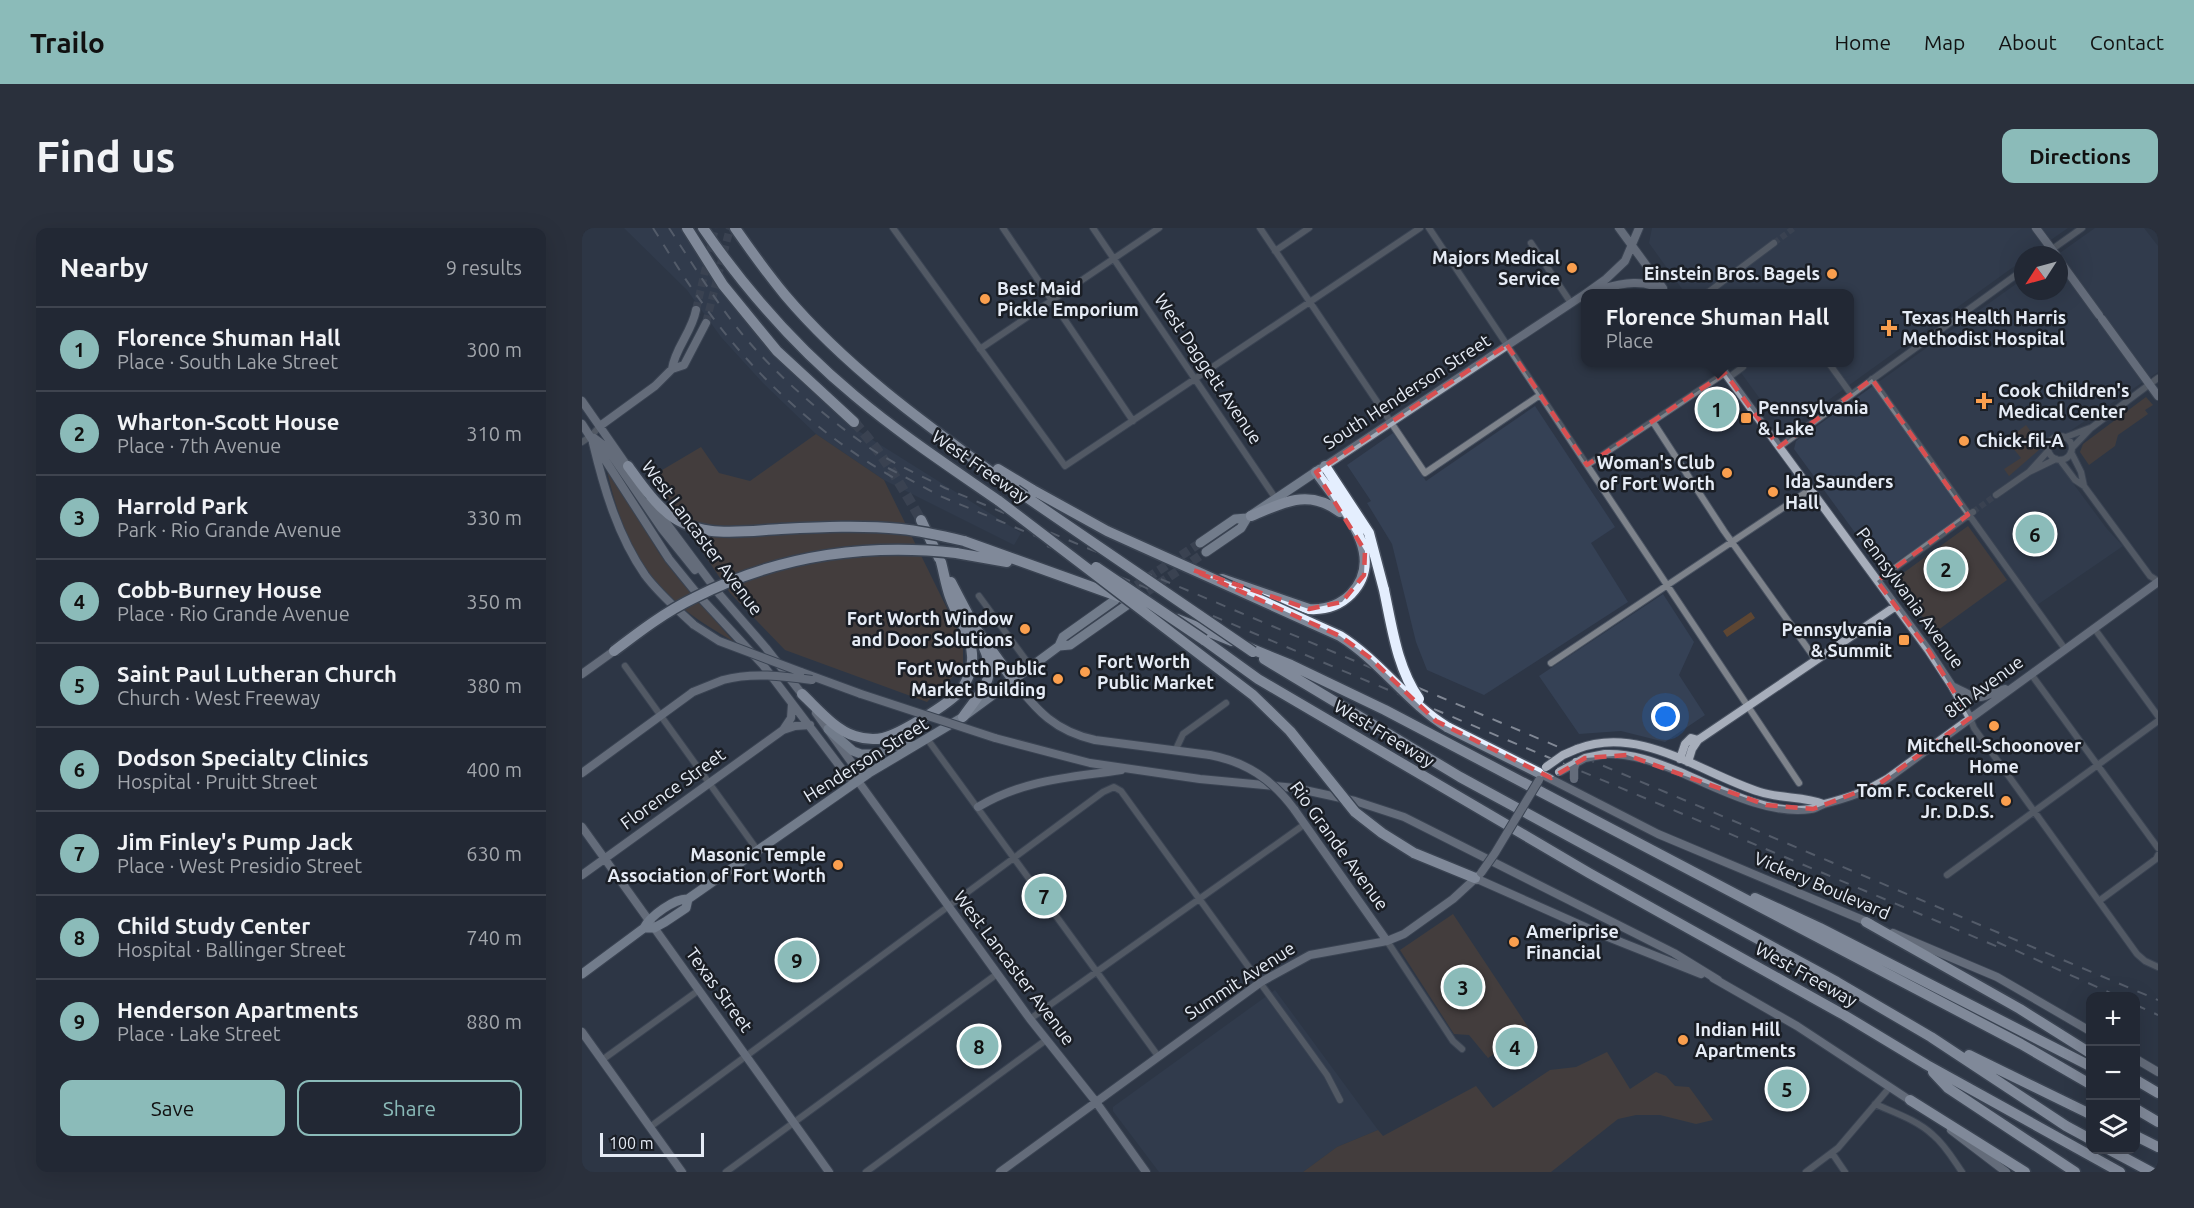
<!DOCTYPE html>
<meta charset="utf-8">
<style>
:root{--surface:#222834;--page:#2a303c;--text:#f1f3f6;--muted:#a2a6ac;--line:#3f444f;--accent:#8bbbb9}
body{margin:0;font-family:Ubuntu,sans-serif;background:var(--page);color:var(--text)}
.controls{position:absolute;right:18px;bottom:18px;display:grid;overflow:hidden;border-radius:12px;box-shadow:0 6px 24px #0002}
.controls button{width:54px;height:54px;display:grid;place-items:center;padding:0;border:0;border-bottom:2px solid var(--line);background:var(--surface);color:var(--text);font:30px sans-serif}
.compass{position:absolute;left:1432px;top:18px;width:54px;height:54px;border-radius:50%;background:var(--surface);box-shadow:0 6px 24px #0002;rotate:234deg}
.scale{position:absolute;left:18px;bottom:15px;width:104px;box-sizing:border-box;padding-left:6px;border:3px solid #e5ebf5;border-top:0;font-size:16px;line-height:21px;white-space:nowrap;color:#e5ebf5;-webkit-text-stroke:4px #1a1e25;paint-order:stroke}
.you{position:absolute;left:1084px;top:489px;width:21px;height:21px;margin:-15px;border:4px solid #fff;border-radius:50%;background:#1a73e8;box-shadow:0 0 0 9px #1a73e833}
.badge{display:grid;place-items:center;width:39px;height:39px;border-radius:50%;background:var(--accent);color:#111;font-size:20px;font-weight:700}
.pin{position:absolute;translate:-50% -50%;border:3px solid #fff;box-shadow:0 2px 6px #0006}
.popup{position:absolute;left:999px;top:61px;width:273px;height:78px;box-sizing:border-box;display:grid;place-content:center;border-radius:12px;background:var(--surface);filter:drop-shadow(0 2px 4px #0005);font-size:20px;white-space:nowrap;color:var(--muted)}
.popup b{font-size:22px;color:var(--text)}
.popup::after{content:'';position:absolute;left:50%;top:100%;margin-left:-12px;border:12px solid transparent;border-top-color:var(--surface)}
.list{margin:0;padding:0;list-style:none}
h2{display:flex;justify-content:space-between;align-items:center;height:78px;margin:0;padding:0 24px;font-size:26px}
h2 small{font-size:20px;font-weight:400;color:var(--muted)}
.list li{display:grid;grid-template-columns:39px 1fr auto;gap:18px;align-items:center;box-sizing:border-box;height:84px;padding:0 24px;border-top:2px solid var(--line)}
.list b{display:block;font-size:22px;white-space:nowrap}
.list p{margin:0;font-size:20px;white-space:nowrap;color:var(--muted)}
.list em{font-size:20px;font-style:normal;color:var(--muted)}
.actions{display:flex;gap:12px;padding:18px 24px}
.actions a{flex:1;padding:14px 0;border:2px solid var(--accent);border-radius:12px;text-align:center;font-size:21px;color:var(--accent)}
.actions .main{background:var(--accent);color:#111}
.icon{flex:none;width:33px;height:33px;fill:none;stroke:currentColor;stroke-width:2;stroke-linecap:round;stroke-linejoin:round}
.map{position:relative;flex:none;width:1576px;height:944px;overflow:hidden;border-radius:12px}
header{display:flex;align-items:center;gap:36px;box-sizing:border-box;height:84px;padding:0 30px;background:var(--accent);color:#111}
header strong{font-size:28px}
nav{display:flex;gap:33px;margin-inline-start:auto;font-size:21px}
.intro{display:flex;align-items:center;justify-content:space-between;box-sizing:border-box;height:144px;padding:0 36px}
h1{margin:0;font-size:42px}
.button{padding:15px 27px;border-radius:12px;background:var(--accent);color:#111;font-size:21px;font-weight:700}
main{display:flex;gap:36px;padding:0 36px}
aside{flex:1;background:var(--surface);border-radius:12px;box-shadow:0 6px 24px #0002}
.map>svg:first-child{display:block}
</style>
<header>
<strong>Trailo</strong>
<nav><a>Home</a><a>Map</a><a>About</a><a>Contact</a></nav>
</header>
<div class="intro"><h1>Find us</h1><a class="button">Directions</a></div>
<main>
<aside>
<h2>Nearby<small>9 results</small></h2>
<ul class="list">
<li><span class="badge">1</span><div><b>Florence Shuman Hall</b><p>Place · South Lake Street</p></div><em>300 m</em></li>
<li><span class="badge">2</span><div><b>Wharton-Scott House</b><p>Place · 7th Avenue</p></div><em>310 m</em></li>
<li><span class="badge">3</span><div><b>Harrold Park</b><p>Park · Rio Grande Avenue</p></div><em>330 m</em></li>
<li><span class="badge">4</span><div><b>Cobb-Burney House</b><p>Place · Rio Grande Avenue</p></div><em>350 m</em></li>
<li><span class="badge">5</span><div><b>Saint Paul Lutheran Church</b><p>Church · West Freeway</p></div><em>380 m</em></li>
<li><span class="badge">6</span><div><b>Dodson Specialty Clinics</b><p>Hospital · Pruitt Street</p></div><em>400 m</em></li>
<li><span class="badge">7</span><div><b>Jim Finley's Pump Jack</b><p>Place · West Presidio Street</p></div><em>630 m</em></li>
<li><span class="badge">8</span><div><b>Child Study Center</b><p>Hospital · Ballinger Street</p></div><em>740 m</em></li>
<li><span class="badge">9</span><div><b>Henderson Apartments</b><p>Place · Lake Street</p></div><em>880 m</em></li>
</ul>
<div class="actions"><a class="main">Save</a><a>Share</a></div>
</aside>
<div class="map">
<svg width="1576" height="944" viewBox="0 0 1576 944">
<rect width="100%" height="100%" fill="#2d3646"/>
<path fill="#354155" d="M42,0H98L146,69L211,145L270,199L439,305L432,317L302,252L234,206L181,155L139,109L105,62Z
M1070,0H1486L1447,27H1441V32L1202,204L1152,135L1267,134V66L1103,65L1067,15Z
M1513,0H1562L1576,18V144L1464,219L1525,301L1541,318L1455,377L1387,284L1301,343L1212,221L1214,213L1441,51V63H1477V27H1475Z
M953,178L1033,299L1009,315L1046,374L902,467L845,442L834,414L810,316L785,275L789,273L765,237L811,205L844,253Z
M1081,366L1112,414L1097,447L1123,487L1083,514L1039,503L997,506L957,448Z
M693,762L796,902L755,919L721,944H577L531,883V879Z"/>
<path fill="#5d4633" d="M1564,169L1571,177L1563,182L1566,186L1536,207L1533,218L1507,237L1498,224L1501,216Z
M1444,197L1457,215L1458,221L1427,248L1422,241L1439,230L1426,214L1432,210L1431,207Z
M234,206L302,252L381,413V439L345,474L203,422L148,365L70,248L119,219L137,245L168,253Z
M24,237L77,325L96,350L152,414C132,402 113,391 95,375C54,341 34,288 24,237Z
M1386,298L1425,352L1352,405L1313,351Z
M1169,384L1173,390L1145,409L1141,403Z
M871,686L948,802L906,830L887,807L872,806L818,722Z
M1025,824L1048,861L1074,844L1084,848L1093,858L1107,859L1131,892L1114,896L1078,887H1054L1036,891L969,944H721L755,919L796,902L801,908L894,858L911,880L968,842L994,839Z"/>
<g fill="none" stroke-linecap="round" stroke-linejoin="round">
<path stroke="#495160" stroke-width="6" stroke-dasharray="6 3" stroke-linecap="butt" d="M1192,15L1212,0
M1391,284L1414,267"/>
<path stroke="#495160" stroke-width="8" stroke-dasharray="8 4" stroke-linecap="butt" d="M114,82L133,0
M124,95L148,0"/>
<path stroke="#495160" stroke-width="9" stroke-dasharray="9 4.5" stroke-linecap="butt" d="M543,365L618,315
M554,371L624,324"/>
<path stroke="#495160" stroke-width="10" stroke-dasharray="10 5" stroke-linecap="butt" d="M272,194C300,224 319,257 339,292"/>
<defs>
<path id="street" d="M311,0L483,238L838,0
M421,0L551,193
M511,0L694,271
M678,0L843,245L958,167
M847,0L1217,555
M949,15L989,75
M693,23L727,0
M1462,27L1500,0
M1124,66L1192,15
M398,121L577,0
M1246,134L1269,166
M1146,150L1161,139
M1290,151L1483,421
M1071,194L1142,303L1234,432
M1466 220a12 12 0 1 1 24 0a12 12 0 1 1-24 0Z
M1484,209L1508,200
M0,214L9,208L18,198
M1197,219L1441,42
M1490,220L1509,200L1576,150
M1489,224L1499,244L1502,258
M1478,232L1493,252L1502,258L1568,348L1576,353
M1005,237L1143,145
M1447,244L1466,223
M1414,267L1447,244L1474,231
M1295,353L1391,284
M397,368L449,439
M1512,400L1576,488
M969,435L1229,261
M43,438L176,623
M1449,446L1576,620
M1388,490L1392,500L1555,726L1563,733L1576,739
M346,512L576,828
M594,521L601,506L644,475
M1365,647L1576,493
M1517,673L1574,631L1576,627
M805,713L871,813L880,821
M448,791L723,596
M20,832L117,762
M1293,876C1313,885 1335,892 1351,907C1363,917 1371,931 1380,944
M68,899L521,564L532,559L539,563L727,822L745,847L758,872
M1250,925L1263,944
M144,944L415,746
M284,944L464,812
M1224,944L1256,920L1308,859"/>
<path id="secondary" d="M1037,0L1081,60
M1454,0L1474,27
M1477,32L1517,87
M1011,63C1034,57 1064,47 1084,66
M1003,66L1024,51L1043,33L1057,0
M1520,91L1576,168
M1135,134L1347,423L1370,458L1388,490
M90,141C93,120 110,104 114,82
M0,173L48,242
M0,196L87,331L117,368L181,437L266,549L276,553
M18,198L73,158L90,141L102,137L124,95
M12,210L24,219L80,301L113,342
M11,215C22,261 36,308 63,347C77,366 95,381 112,397
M743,238L1003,66
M68,273L138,367L184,420L223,470
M219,444L279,466
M0,446L32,423
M431,452C455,483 473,503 513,512L628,527
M1372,459C1401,474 1394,470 1423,461
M234,485L275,542L276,553L448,791L514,874L564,944
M201,502L209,490L210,476
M413,510L508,535L618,551L713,560L773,573L822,589L1092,725L1136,752
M995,521C1058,496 1120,546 1178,564C1199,571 1223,568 1241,576
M1023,526C1050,525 1073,534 1098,544C1135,560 1188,588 1229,581C1234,581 1237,577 1242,576C1265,570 1284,564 1305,551L1576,354
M1098,531L1103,516L1109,510L1116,512
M1106,534L1110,521L1116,512L1314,378
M0,545L111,464
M957,545L1076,606L1288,695
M396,579C443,551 486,550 539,542
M712,581L805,713
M0,599L247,944
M0,647L201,502L213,498L228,497
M893,650L1021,707L1119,746
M1311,705L1415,749L1508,803
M1131,750L1215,798L1332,875
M0,804L100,944
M1554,831L1576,844
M1369,902L1424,944
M418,944L679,754L728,727L805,713L822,706L871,671L896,648"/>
<path id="primary" d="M618,315L653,291L665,290
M624,324L659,300L665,290L738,241
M477,418L488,417L545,377
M246,501L271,523L279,526H295L311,518H331
M62,700H72L83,694L104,680L106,671
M0,746L62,700C68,688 93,670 106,671L287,545L381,489L477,418L481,409L533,372"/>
<path id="highway" d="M105,0L141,57L195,123L272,194
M121,0C164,62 215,120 273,168C318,206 368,239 417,273
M153,0C169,23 185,45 203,67C268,144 353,203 434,262
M46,238C57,253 68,270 82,282C113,312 159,303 199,301
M743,238L787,305L802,362
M416,241L451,262
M669,288C701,275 726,260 758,284
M339,292L357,330
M382,313L541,370
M374,325L425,334
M640,351L727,381C743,382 757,378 769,366C807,327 757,277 734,244
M369,354L392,398L431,452
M595,391L650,413
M622,412L676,451L1007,645L1262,787L1345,837L1538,944
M665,419L709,437L803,482L1439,816L1508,856
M682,431L878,549L1255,754L1349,809L1484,898L1508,911
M220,466C235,480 253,502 273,508C282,511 292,512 301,510C318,506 367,476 378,463C385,454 389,444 390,433C392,410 375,390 368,369C364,358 362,345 359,334
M381,489C399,463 416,451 402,420
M865,499L957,545
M832,625L893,650
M1173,670L1238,700L1508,838
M1284,694L1438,781L1508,825
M1387,827L1508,886
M1351,844L1366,860L1493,944
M1554,852L1576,865
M1328,872L1443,944
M1554,881L1576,894
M1554,908L1576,919
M1528,922L1569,944"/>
</defs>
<use href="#street" stroke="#4a5362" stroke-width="8"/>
<use href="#secondary" stroke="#4a5362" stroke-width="10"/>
<use href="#primary" stroke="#4a5362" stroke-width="11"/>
<use href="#highway" stroke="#4a5362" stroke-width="13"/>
<use href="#street" stroke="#7e838b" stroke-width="6"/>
<use href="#secondary" stroke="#a7aebb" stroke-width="8"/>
<use href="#primary" stroke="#c6d0e0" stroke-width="9"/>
<use href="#highway" stroke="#e4eefe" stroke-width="10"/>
<path stroke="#818895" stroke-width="2" stroke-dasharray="10 10" stroke-linecap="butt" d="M71,0C87,25 103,52 121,76C171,147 236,206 312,250
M87,0C112,38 136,78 166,113C200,152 240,186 282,216C307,234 336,246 363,260L1576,772
M306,240L358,268L475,317
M465,318L1421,721
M1415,714L1535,768
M1554,777L1576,787"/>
<defs>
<path id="secondary-bridge" d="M112,397L137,413L219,444
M111,464C121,460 131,456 141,452C169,444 202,448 230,452
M279,466L413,510
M628,527C664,534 690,551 712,581
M964,539L981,527L995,521
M977,544L1003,530L1023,526
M992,551V541L994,534
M899,645L913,625L957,552"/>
<path id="highway-bridge" d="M434,262L671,424
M451,262L525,303L758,408C798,433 825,474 865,499
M417,273L671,467L708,503L773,584L800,605L832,625
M199,301C239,299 279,297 319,301C340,303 361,308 382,313
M514,339L622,412
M802,362C810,399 815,440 837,471
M32,423C57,404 83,384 112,370C194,328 283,315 374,325"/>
</defs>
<use href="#secondary-bridge" stroke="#4a5362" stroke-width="10" stroke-linecap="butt"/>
<use href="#highway-bridge" stroke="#4a5362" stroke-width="13" stroke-linecap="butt"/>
<use href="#secondary-bridge" stroke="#a7aebb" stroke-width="8"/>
<use href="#highway-bridge" stroke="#e4eefe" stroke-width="10"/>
</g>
<path d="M0 0H1576V944H0ZM925,117L1005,237L1143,145L1197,219L1290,151L1386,287L1295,353L1347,423L1388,490L1297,556L1231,581L1184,577L1045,527L1003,530L969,550L854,493L787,429L758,408L611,342L727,381L760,374L782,347L783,323L734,244Z" fill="#2d3646" fill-opacity=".55" fill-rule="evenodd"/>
<path fill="none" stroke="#d94f51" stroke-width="4.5" stroke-dasharray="12 8" stroke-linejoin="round" d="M925,117L1005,237L1143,145L1197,219L1290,151L1386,287L1295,353L1347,423L1388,490L1297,556L1231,581L1184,577L1045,527L1003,530L969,550L854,493L787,429L758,408L611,342L727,381L760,374L782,347L783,323L734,244Z"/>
<g fill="#fa9f4e" stroke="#1a1e25" stroke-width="2">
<circle cx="990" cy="40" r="6"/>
<circle cx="1250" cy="46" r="6"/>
<circle cx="403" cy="71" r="6"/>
<path d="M1304 91h6v6h6v6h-6v6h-6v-6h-6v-6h6z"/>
<path d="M1399 164h6v6h6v6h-6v6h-6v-6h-6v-6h6z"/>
<rect x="1158" y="184" width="12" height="12" rx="3"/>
<circle cx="1382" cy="213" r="6"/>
<circle cx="1145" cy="245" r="6"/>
<circle cx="1191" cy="264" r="6"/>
<circle cx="443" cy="401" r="6"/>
<rect x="1316" y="406" width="12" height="12" rx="3"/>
<circle cx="503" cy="444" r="6"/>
<circle cx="476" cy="451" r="6"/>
<circle cx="1412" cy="498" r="6"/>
<circle cx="1424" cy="573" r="6"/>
<circle cx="256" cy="637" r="6"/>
<circle cx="932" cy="714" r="6"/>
<circle cx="1101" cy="812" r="6"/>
</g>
<g text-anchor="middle" stroke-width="5" stroke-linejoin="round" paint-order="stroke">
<g font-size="18" font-weight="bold" fill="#e5ebf5" stroke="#1a1e25" text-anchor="start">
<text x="978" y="36" text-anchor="end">Majors Medical<tspan x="978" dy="21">Service</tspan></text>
<text x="1238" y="52" text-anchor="end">Einstein Bros. Bagels</text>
<text x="415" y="67">Best Maid<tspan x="415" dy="21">Pickle Emporium</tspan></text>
<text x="1320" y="96">Texas Health Harris<tspan x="1320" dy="21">Methodist Hospital</tspan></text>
<text x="1416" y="169">Cook Children's<tspan x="1416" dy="21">Medical Center</tspan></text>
<text x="1176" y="186">Pennsylvania<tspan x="1176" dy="21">&amp; Lake</tspan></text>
<text x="1394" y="219">Chick-fil-A</text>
<text x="1133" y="241" text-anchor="end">Woman's Club<tspan x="1133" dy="21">of Fort Worth</tspan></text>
<text x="1203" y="260">Ida Saunders<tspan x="1203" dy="21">Hall</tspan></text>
<text x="431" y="397" text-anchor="end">Fort Worth Window<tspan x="431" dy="21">and Door Solutions</tspan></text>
<text x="1310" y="408" text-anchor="end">Pennsylvania<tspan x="1310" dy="21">&amp; Summit</tspan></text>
<text x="515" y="440">Fort Worth<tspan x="515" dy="21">Public Market</tspan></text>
<text x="464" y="447" text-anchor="end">Fort Worth Public<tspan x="464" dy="21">Market Building</tspan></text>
<text x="1412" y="524" text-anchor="middle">Mitchell-Schoonover<tspan x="1412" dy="21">Home</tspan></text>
<text x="1412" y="569" text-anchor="end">Tom F. Cockerell<tspan x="1412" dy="21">Jr. D.D.S.</tspan></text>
<text x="244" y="633" text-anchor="end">Masonic Temple<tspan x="244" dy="21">Association of Fort Worth</tspan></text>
<text x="944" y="710">Ameriprise<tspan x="944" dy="21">Financial</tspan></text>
<text x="1113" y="808">Indian Hill<tspan x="1113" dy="21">Apartments</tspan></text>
</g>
<g font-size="18" fill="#e5ebf5" stroke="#1a1e25">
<text transform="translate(626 141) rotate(56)" y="6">West Daggett Avenue</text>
<text transform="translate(825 164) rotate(-33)" y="6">South Henderson Street</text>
<text transform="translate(398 239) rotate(35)" y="6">West Freeway</text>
<text transform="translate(120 310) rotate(53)" y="6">West Lancaster Avenue</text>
<text transform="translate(1328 370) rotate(54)" y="6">Pennsylvania Avenue</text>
<text transform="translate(1402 459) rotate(-36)" y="6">8th Avenue</text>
<text transform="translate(802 506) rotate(31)" y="6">West Freeway</text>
<text transform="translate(284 532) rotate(-32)" y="6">Henderson Street</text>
<text transform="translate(91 561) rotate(-36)" y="6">Florence Street</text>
<text transform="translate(757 618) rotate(54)" y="6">Rio Grande Avenue</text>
<text transform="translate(1240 658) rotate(23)" y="6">Vickery Boulevard</text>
<text transform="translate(432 740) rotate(53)" y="6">West Lancaster Avenue</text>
<text transform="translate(1224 747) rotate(29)" y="6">West Freeway</text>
<text transform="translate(658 753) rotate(-33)" y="6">Summit Avenue</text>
<text transform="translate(137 762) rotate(54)" y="6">Texas Street</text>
</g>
</g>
</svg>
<div class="controls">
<button>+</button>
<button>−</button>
<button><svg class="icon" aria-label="layers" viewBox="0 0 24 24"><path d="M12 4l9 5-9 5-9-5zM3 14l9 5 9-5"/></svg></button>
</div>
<svg class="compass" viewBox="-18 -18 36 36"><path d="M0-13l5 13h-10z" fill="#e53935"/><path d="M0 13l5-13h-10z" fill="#a2a6ac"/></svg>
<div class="scale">100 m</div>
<div class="you"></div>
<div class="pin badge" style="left:1135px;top:181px">1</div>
<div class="popup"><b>Florence Shuman Hall</b>Place</div>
<div class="pin badge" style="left:1364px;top:341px">2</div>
<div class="pin badge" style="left:881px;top:759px">3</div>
<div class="pin badge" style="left:933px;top:819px">4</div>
<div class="pin badge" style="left:1205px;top:861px">5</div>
<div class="pin badge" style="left:1453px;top:306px">6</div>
<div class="pin badge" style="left:462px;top:668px">7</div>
<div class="pin badge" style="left:397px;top:818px">8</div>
<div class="pin badge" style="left:215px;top:732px">9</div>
</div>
</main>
